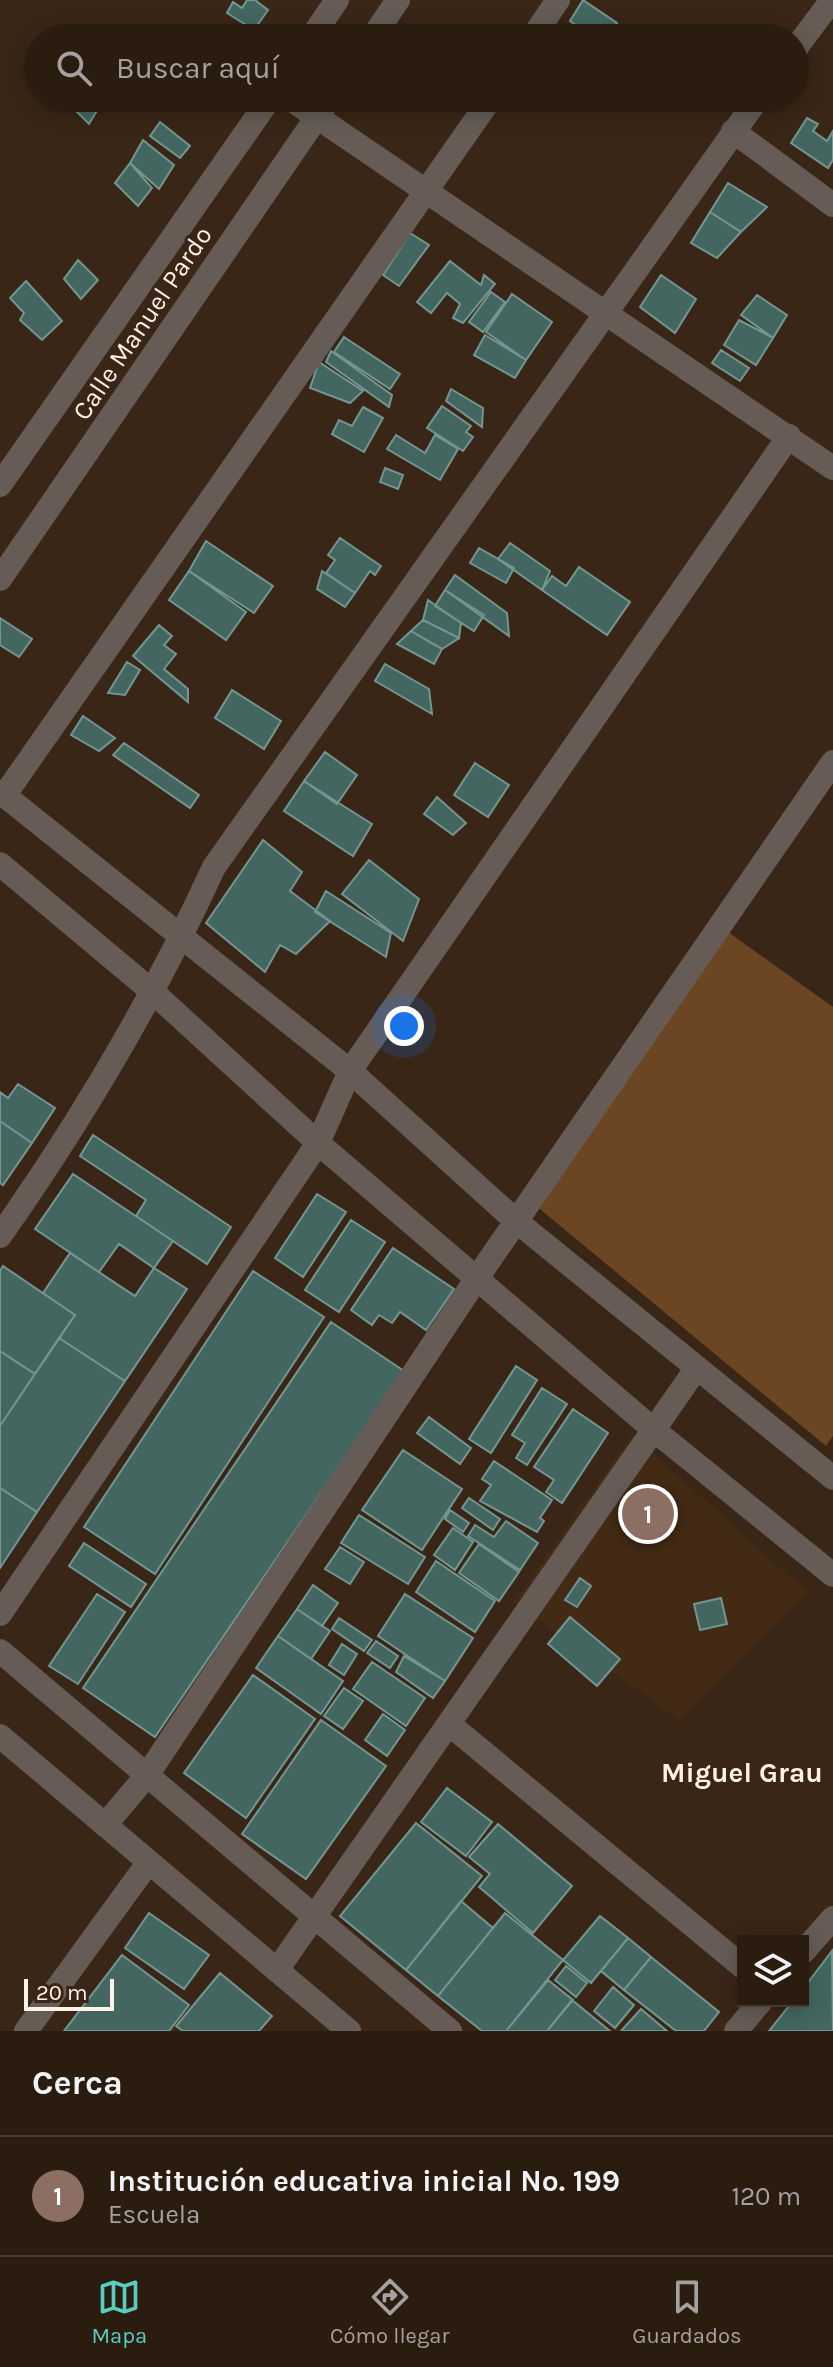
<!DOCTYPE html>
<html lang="es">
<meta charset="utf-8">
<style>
:root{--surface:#2b1c10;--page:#332519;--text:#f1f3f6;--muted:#a6a19f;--line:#473a30;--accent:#58cec0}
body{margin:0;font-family:Karla,sans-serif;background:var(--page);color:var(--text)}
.controls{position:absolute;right:24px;bottom:24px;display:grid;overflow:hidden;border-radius:0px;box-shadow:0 4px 20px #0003}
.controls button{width:72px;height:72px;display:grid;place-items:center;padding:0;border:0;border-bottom:2px solid var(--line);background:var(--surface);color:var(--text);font:40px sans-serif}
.scale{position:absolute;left:24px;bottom:20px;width:90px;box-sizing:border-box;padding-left:8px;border:4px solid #fff2e7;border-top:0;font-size:22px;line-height:28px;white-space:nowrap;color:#fff2e7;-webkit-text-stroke:6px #392616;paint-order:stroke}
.you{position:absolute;left:404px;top:1026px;width:28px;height:28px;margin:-20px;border:6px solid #fff;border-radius:50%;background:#1a73e8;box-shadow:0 0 0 12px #1a73e833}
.badge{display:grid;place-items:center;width:52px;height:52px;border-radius:50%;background:var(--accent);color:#fff;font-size:26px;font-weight:700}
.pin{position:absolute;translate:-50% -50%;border:4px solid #fff;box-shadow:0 2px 8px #0006}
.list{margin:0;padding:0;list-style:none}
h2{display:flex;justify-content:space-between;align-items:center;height:104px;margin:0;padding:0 32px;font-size:34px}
h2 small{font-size:26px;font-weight:400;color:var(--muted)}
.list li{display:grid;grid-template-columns:52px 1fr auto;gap:24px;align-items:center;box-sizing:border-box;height:120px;padding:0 32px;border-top:2px solid var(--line)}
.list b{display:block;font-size:30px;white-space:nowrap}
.list p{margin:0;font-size:26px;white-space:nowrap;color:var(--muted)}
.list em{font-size:26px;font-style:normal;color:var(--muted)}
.icon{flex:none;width:44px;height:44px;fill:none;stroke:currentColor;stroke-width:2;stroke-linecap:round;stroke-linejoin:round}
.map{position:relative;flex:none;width:833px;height:2031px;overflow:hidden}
.search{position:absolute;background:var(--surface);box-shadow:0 4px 20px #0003;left:24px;right:24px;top:24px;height:88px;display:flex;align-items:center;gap:20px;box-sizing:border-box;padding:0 28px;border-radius:44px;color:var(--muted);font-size:30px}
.sheet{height:224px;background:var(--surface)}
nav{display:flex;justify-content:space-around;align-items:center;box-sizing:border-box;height:112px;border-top:2px solid var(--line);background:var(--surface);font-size:22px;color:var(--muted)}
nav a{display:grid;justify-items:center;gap:4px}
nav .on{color:var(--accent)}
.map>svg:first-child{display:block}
</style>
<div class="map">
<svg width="833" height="2031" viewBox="0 0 833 2031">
<rect width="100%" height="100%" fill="#392616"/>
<path fill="#422a14" d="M632,1434L808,1593L679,1720L514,1602Z"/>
<path fill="#6c4522" d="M717,924L833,1007V1436L826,1446L529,1200Z"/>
<path fill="#446661" stroke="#739691" stroke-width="2" d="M247,0H255L268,10L254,30L227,13L233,2L242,8Z
M583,0L617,23L604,38H593L570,21Z
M63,98H94L101,104L89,124Z
M807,118L818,124L813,131L827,141L833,131V160L828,168L791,143Z
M160,122L190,146L180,158L150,136Z
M143,140L174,165L159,189L130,163Z
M130,163L152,188L138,206L115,183Z
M728,183L767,207L741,232L710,212Z
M710,212L741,232L717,258L691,243Z
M410,233L429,245L399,286L383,275Z
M78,260L98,280L81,299L64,279Z
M450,261L481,285L484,275L495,284L463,323L453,318L460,304L447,293L431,313L417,302Z
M661,275L696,299L675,333L640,307Z
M26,281L62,321L42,340L20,320L24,313L10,298Z
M491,292L505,302L483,332L469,322Z
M512,294L552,322L526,360L486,332Z
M757,295L787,315L773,338L741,315Z
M739,320L773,338L756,365L724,345Z
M485,335L526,360L515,378L474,355Z
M344,337L400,374L390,389L334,352Z
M721,350L749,368L740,381L712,363Z
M331,351L392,395L389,407L326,362Z
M319,362L363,391L350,403L310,388Z
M451,389L483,408L482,427L446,401Z
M442,406L471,426L466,432L473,437L463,451L427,428Z
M363,407L383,418L364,452L332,434L339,420L352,426Z
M396,435L425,453L435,435L458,449L440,480L387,449Z
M385,468L403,475L398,489L380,482Z
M340,538L381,566L375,575L370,571L355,593L326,573L335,560L328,555Z
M206,541L273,586L254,613L189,571Z
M510,543L550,571L542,590L498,559Z
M479,548L514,568L506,583L470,563Z
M579,567L630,602L607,635L542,590L552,576L566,586Z
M189,571L246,612L226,640L169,600Z
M322,571L355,593L345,607L317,589Z
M455,575L507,613L509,636L445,590Z
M445,590L484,615L474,631L435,606Z
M428,600L461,623L459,638L423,620Z
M0,618L32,639L19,657L0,645Z
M423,620L459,638L442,649L411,631Z
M159,625L172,636L164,645L176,654L164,669L188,689V702L133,656Z
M411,631L442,649L434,664L397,644Z
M127,662L140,670L125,695L108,693Z
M385,664L429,689L432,714L375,681Z
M232,690L281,721L264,749L215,718Z
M83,716L115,738L99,751L71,735Z
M124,743L199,795L190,808L113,755Z
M325,752L357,775L337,804L304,781Z
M475,763L509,785L488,817L454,795Z
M304,781L372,824L353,856L284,811Z
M437,797L466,823L453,835L424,814Z
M263,840L302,872L290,891L330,921L296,954L280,945L265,972L206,923Z
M369,860L419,899L403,941L342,894Z
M326,891L391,933L386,957L315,912Z
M18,1084L55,1108L32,1143L0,1121V1092L8,1098Z
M0,1121L32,1143L3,1185L0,1183Z
M93,1135L231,1227L207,1264L136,1216L146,1200L80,1156Z
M73,1174L173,1241L154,1268L119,1244L99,1272L35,1229Z
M317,1194L346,1212L303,1277L275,1258Z
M351,1220L385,1242L339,1312L305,1290Z
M393,1248L454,1289L426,1330L400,1312L392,1323L379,1315L372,1325L351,1310Z
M70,1253L135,1296L154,1268L187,1289L125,1381L59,1338L75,1315L43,1293Z
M3,1266L75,1315L35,1374L0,1351V1271Z
M253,1271L324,1317L155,1574L84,1527Z
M331,1322L404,1371L155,1737L83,1688Z
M59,1338L125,1381L37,1512L0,1488V1426Z
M0,1351L35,1374L0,1426Z
M516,1366L537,1380L491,1453L469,1439Z
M542,1388L567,1404L527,1465L516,1458L525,1443L512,1435Z
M573,1409L608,1433L562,1503L546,1492L554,1480L534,1467Z
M429,1417L471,1448L460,1464L417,1433Z
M403,1450L462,1489L422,1550L362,1510Z
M494,1461L552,1500L540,1518L544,1521L537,1532L480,1501L491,1485L482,1479Z
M0,1488L37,1512L0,1568Z
M469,1498L500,1519L493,1530L462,1508Z
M450,1510L469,1523L463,1532L445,1519Z
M359,1515L425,1557L408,1584L341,1543Z
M506,1521L538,1543L520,1570L468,1536L475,1525L494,1537Z
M453,1528L473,1542L455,1570L434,1555Z
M84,1543L146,1584L131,1607L69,1566Z
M479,1544L519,1572L499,1601L459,1573Z
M340,1547L364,1562L350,1584L325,1569Z
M436,1561L495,1601L475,1632L416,1592Z
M580,1578L591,1586L577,1607L565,1600Z
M313,1585L338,1603L322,1626L297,1609Z
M97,1594L125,1612L78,1684L49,1666Z
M405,1594L473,1638L445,1681L378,1636Z
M721,1598L727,1624L700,1630L694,1604Z
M297,1609L330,1631L311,1659L278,1636Z
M570,1617L620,1659L597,1686L548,1644Z
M339,1618L372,1640L364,1651L332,1629Z
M278,1636L343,1681L321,1714L256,1668Z
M376,1641L398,1656L390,1668L367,1653Z
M342,1644L357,1654L344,1675L329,1665Z
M404,1656L445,1681L433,1698L396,1672Z
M372,1662L425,1698L406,1726L353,1689Z
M253,1675L315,1719L246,1818L184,1773Z
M344,1688L363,1701L343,1729L324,1716Z
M383,1714L405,1730L387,1756L365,1740Z
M321,1720L386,1766L306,1879L242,1834Z
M447,1788L492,1822L466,1856L421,1822Z
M416,1823L482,1876L406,1970L340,1916Z
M498,1824L572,1886L533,1933L479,1887L490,1874L469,1857Z
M461,1901L493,1928L438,1996L406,1970Z
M149,1913L209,1955L184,1989L125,1948Z
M505,1913L563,1960L506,2031H482L438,1996Z
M600,1916L628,1938L591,1983L563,1960Z
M628,1938L651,1957L624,1990L601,1971Z
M832,1951L833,2031H769L793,2001H803V1989Z
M122,1955L189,2005L169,2031H64Z
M651,1957L719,2012L704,2031H676L624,1990Z
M566,1966L587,1983L576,1997L555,1980Z
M220,1973L272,2016L259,2031H183L176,2026Z
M548,1980L573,2000L547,2031H506Z
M613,1987L634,2005L615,2028L594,2011Z
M572,2000L610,2031H547Z
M641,2009L667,2031H621Z"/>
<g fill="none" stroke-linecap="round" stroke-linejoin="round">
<path stroke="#665c55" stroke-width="24" d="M532,38L558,0
M795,49L832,0
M289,98L833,468
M733,131L833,205
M0,792L350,1071L516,1221L833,1478
M4,796L491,98
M0,864L154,993L318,1143L654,1430L833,1575
M0,1236C83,1118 154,998 214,867L758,98
M0,1614L318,1143L350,1071L789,436
M449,1724L743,1967
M105,1825L148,1774L477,1278L833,762
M803,1952L833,1918
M277,1970L696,1369
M26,2031L148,1863
M736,2031L761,2001"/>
<path stroke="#665c55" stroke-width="24" d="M311,38L337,0
M372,38L398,0
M0,485L270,98
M0,579L330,98
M0,1651L450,2031
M0,1736L349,2031"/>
</g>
<g text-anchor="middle" stroke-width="6" stroke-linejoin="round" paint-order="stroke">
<g font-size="26" fill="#fff2e7" stroke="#392616">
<text transform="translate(142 323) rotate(-56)" y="9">Calle Manuel Pardo</text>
</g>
<g font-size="28" font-weight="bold" fill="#fff2e7" stroke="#392616">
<text x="742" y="1782">Miguel Grau</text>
</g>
</g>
</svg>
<div class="controls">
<button><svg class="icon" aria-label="layers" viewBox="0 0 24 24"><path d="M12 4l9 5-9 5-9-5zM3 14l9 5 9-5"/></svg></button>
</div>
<div class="scale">20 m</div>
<div class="you"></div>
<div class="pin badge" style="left:648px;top:1514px;background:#8d6e63">1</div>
<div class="search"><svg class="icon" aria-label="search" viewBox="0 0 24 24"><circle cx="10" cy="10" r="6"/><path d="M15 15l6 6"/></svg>Buscar aquí</div>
</div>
<section class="sheet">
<h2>Cerca<small></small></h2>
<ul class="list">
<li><span class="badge" style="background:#8d6e63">1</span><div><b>Institución educativa inicial No. 199</b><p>Escuela</p></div><em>120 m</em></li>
</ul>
</section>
<nav>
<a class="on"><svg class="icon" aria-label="map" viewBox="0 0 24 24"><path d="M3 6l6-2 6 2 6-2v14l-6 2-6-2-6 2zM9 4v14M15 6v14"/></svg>Mapa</a>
<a><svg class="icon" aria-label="directions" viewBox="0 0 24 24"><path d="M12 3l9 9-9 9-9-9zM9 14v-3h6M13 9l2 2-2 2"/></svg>Cómo llegar</a>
<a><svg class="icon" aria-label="saved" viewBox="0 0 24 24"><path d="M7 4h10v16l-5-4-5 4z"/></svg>Guardados</a>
</nav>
